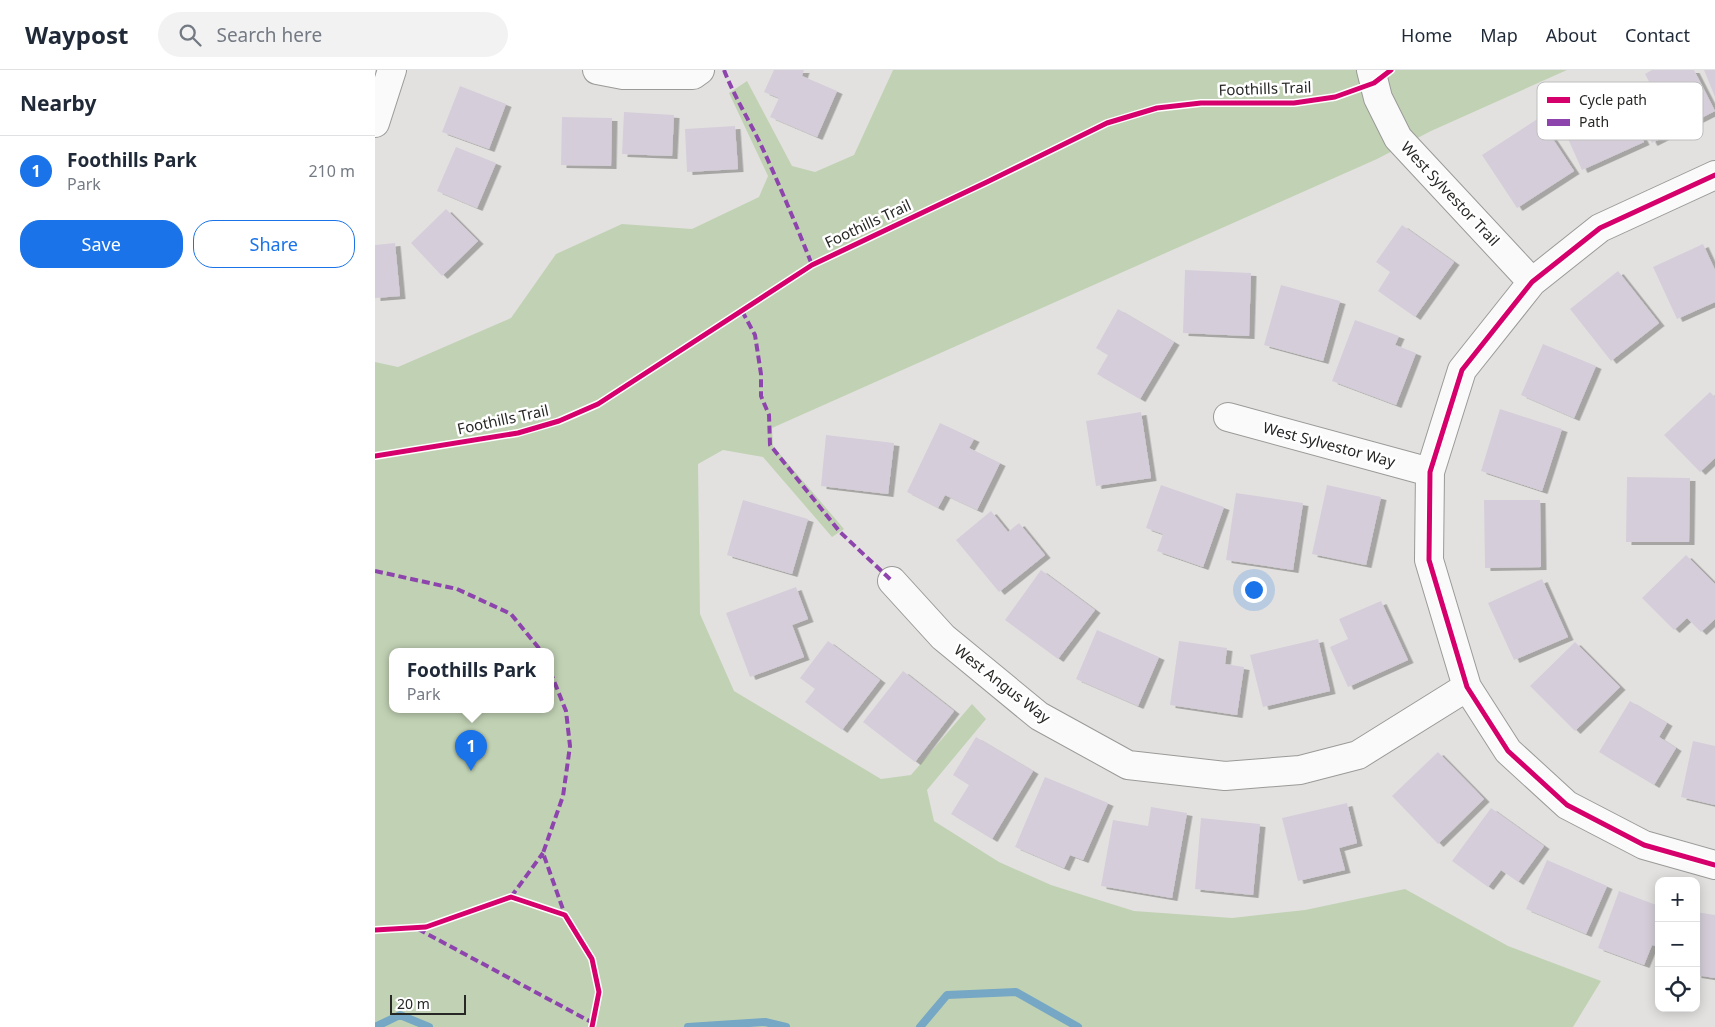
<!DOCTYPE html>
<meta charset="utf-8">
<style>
:root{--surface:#fff;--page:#f2f2f3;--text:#1f2937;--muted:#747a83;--line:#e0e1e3;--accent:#1a73e8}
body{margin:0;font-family:"Noto Sans",sans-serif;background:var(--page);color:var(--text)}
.controls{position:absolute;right:15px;bottom:15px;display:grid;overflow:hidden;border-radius:10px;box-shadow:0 2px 12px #0003}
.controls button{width:45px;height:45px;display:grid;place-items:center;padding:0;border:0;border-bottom:1px solid var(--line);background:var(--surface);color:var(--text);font:25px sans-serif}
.scale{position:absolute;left:15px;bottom:12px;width:76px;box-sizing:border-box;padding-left:5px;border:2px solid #272725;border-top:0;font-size:14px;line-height:18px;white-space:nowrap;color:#272725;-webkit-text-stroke:4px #fff;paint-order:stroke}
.you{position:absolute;left:878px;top:519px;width:18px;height:18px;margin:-12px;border:4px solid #fff;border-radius:50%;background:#1a73e8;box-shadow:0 0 0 8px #1a73e833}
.badge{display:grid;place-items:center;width:32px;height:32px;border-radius:50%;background:var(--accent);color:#fff;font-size:16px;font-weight:700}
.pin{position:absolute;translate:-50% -41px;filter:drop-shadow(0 1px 2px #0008)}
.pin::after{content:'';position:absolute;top:26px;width:18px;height:15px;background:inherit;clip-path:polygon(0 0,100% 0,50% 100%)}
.popup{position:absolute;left:14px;top:578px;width:165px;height:65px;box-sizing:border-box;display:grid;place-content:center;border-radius:10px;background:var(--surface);filter:drop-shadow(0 1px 4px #0005);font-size:16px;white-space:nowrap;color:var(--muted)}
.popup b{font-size:19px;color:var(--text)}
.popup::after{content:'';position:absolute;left:50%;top:100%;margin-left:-10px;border:10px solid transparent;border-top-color:var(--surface)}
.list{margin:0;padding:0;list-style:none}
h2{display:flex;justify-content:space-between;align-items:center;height:65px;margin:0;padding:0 20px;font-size:21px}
h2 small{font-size:16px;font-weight:400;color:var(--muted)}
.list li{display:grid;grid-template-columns:32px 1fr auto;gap:15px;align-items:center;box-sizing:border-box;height:70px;padding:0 20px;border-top:1px solid var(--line)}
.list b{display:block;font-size:19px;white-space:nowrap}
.list p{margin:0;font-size:16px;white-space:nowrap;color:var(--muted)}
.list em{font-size:16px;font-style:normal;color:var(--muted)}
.actions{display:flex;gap:10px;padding:15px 20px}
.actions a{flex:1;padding:11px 0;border:1px solid var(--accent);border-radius:20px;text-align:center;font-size:18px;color:var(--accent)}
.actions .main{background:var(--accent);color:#fff}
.icon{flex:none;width:28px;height:28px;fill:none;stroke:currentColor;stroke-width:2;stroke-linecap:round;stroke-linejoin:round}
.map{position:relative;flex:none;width:1340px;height:957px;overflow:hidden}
header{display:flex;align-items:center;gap:30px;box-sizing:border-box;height:70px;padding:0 25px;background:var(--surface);border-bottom:1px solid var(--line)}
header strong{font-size:24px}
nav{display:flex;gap:28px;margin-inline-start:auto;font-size:18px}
.search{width:350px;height:45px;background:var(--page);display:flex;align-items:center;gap:12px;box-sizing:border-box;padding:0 18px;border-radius:28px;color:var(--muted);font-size:19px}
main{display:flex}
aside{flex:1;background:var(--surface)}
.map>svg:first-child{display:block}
</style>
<header>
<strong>Waypost</strong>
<div class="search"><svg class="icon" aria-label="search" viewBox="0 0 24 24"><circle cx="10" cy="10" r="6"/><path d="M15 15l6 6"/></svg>Search here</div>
<nav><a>Home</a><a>Map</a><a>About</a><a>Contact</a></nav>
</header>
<main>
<aside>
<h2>Nearby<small></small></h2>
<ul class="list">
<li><span class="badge">1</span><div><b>Foothills Park</b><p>Park</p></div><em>210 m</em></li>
</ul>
<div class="actions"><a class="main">Save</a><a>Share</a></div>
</aside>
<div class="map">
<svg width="1340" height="957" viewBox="0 0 1340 957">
<defs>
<filter id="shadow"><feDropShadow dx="5.5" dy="3" stdDeviation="0" flood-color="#0004"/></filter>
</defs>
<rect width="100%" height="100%" fill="#e2e1df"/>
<path fill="#c1d2b4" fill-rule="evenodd" d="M518,0H1192L1056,61L1002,89L397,358L398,376L469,459L457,467L388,387L348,380L323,394L325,544L359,621L506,709L536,705L597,634L611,649L552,720L559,751L624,792L676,815L759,841L857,848L930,840L1030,819L1133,876L1226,911L1198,957H0V292L23,297L136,248L181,184L247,154L317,159L384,127L393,106L354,23L372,11L417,96L440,102L479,85ZM17,582H175V640H17Z"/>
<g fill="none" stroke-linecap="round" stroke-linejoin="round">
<path stroke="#76a7c4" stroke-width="8" d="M0,957L25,945L54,957
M313,957L390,952L411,957
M545,957L572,925L641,922L703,957"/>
</g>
<path fill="#d5ceda" filter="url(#shadow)" d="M399,0H429L427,6L462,21L442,67L395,47L404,28L389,22Z
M1277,0H1319L1340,41L1277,73L1256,33L1279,21L1270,4Z
M1329,0H1340V27Z
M85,16L131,34L114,79L67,62Z
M1246,23L1269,72L1207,100L1185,51Z
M249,42L299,45L297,86L247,84Z
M187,47L237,48L236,96L186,95Z
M1164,48L1199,101L1142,138L1107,85Z
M360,56L363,99L312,102L310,59Z
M81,77L121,93L102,138L62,121Z
M71,139L103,171L67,206L36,173Z
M1027,155L1079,192L1040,247L1003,221L1015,202L1001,192Z
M20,173L25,226L0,228V175Z
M1328,174L1340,200V232L1302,249L1278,197Z
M810,200L876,203L874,266L808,263Z
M1243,201L1284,253L1236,291L1195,239Z
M906,215L965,231L948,291L889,275Z
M743,239L799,272L765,329L722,304L733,285L721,278Z
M980,250L1024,266L1020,275L1041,283L1021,335L957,311Z
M1168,274L1221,296L1199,348L1146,325Z
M1335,322L1340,327V388L1325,402L1289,365Z
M1125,339L1187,359L1167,421L1106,401Z
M766,342L776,408L721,416L711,351Z
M565,353L599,369L594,378L625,393L602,440L570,425L563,438L532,422Z
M451,365L519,373L513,424L446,416Z
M1252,407L1315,408L1314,472H1251Z
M786,415L849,437L828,497L782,481L788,464L771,458Z
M952,415L1006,427L991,495L937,484Z
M861,423L928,433L918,500L851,490Z
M368,430L433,449L417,504L352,485Z
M1109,430H1165L1166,497L1110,498Z
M616,441L633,462L644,453L670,485L624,522L581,470Z
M1311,485L1340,514V549L1326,562L1312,548L1299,560L1267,528Z
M666,500L720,540L683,589L630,550Z
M1167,509L1193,567L1139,590L1113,533Z
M421,517L433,549L417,555L429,587L375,607L351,543Z
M1006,531L1033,590L973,617L955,577L973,569L964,549Z
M722,560L784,587L763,636L701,609Z
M943,569L955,621L888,637L875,585Z
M453,571L505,610L467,660L430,632L440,619L425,608Z
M804,571L852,578L850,594L869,597L862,645L795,635Z
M1200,572L1245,617L1200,661L1155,616Z
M528,601L579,641L540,692L488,652Z
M1255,631L1292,653L1284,667L1301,678L1279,715L1224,682Z
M601,667L658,701L617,769L576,744L594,715L578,705Z
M1318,671L1340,676V735L1306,727Z
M1063,682L1109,729L1063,774L1017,726Z
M670,707L733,733L708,790L695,785L689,798L640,777Z
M972,733L982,773L964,778L970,800L923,811L907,748Z
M776,737L812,743L797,828L726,816L738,750L773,756Z
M1116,738L1169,776L1143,812L1126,800L1113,817L1077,791Z
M826,748L885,754L878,825L820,819Z
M1172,790L1232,816L1211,864L1151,839Z
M1244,821L1284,836V877L1277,875L1269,895L1223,878Z
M1321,842L1340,845V908L1321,905Z"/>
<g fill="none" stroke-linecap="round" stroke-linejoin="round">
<defs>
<path id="street" d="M222,0L248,5H318L325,0
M996,0L1003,28L1023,68L1157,212
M0,53L17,0
M1340,105L1225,158L1157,212L1087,300L1055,402L1054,490L1092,617L1133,681L1192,735L1269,775L1340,795
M853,347L1055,402
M517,511L568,567L664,646L753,695L850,706L925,700L983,685L1092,617"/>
</defs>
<use href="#street" stroke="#9a9a98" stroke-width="30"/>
<use href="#street" stroke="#fbfafa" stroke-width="28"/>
<path stroke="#8e44ad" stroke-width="4" stroke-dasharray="8 4" stroke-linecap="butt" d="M349,0C359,26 374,50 386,75C404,114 421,154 437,195
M367,241L380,265L386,304V326L394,345L395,375L465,462L517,511
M0,501L82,519L136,544L167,582
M175,601L191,641L195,676L188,726L168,783L190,845
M136,827L168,783
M43,859L218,953"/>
<defs>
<path id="cycleway" d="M1340,105L1225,158L1157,212L1087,300L1055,402L1054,490L1092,617L1133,681L1192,735L1269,775L1340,795
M0,386L143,363L184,351L223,334L437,195L612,112L732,53L782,38L826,33H919L960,27L999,13L1016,0
M0,860L51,857L136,827L190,845L217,889L224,922L217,957"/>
</defs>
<use href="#cycleway" stroke="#fff" stroke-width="8"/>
<use href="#cycleway" stroke="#d6006c" stroke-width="5"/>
</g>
<g text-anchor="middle" stroke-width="5" stroke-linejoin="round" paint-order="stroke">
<g font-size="15" fill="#272725" stroke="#fff">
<text transform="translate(890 19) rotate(-2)" y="5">Foothills Trail</text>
<text transform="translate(1075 124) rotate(47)" y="5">West Sylvestor Trail</text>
<text transform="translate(493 154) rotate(-25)" y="5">Foothills Trail</text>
<text transform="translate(128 350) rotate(-12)" y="5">Foothills Trail</text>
<text transform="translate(954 375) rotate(15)" y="5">West Sylvestor Way</text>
<text transform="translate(627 614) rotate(38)" y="5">West Angus Way</text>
</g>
</g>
<rect x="1162" y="12" width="166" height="58" rx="8" fill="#fff" stroke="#bebebe" stroke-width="1"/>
<rect x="1172" y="27" width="23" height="6" fill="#d6006c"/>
<rect x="1172" y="49" width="23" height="7" fill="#8e44ad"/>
<g font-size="14" fill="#272725">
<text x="1204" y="35">Cycle path</text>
<text x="1204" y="57">Path</text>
</g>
</svg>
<div class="controls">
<button>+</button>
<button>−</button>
<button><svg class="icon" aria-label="locate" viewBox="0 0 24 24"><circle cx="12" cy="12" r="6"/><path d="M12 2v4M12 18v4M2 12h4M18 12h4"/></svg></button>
</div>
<div class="scale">20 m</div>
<div class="you"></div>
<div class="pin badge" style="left:96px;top:701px">1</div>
<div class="popup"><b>Foothills Park</b>Park</div>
</div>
</main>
